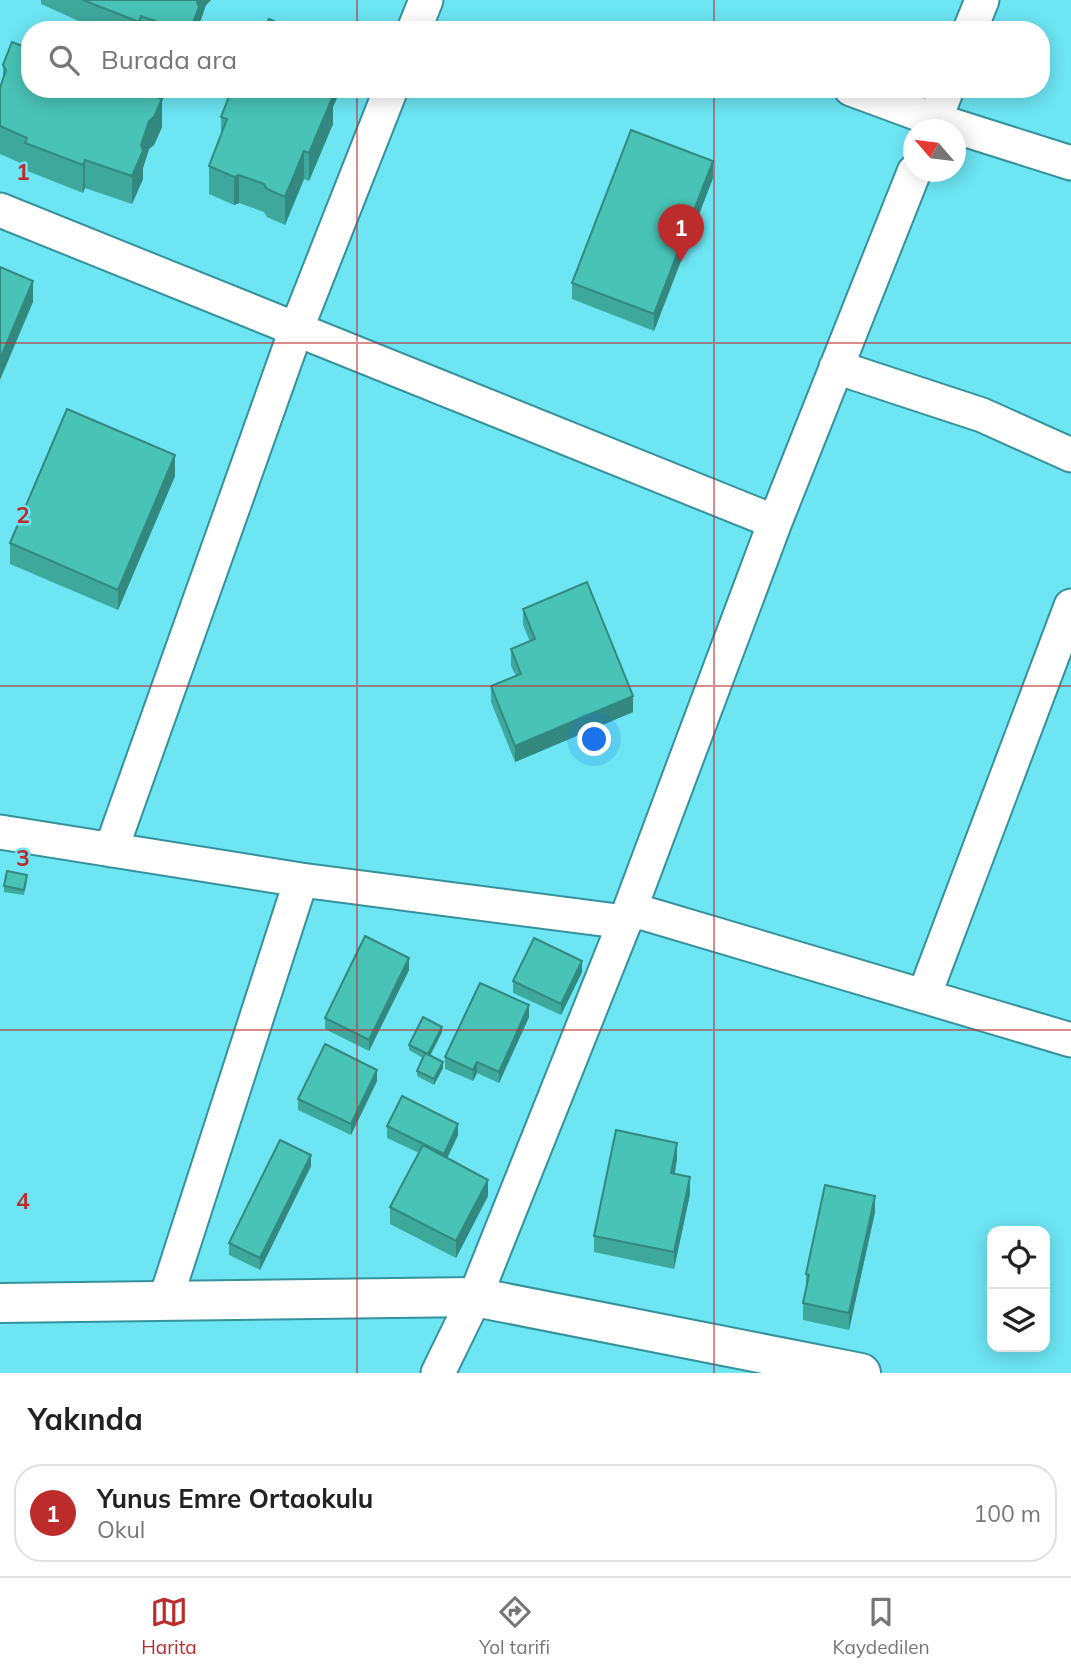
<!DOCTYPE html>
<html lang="tr">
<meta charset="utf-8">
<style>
:root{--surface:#fff;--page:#f2f2f2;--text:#222;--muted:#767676;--line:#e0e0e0;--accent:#bc2c2d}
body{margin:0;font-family:Mulish,sans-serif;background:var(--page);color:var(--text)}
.controls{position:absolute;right:21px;bottom:21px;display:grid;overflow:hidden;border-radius:14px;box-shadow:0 4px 18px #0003}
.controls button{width:63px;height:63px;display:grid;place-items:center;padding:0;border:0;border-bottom:2px solid var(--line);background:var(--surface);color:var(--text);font:35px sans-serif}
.compass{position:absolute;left:903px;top:119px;width:63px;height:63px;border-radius:50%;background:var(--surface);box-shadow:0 4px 18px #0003;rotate:298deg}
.you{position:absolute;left:595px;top:740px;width:24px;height:24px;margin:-18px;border:5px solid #fff;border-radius:50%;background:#1a73e8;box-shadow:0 0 0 10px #1a73e833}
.badge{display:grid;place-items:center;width:46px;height:46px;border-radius:50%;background:var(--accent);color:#fff;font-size:23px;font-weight:700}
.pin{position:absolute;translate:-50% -58px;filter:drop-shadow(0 2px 4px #0008)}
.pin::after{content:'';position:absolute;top:37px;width:24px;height:21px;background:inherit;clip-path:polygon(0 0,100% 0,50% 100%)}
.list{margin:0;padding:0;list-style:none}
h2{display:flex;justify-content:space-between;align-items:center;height:91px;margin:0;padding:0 28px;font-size:30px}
h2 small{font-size:23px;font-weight:400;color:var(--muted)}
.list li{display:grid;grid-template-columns:46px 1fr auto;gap:21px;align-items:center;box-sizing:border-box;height:98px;margin:0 14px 14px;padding:0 14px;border:2px solid var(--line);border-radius:28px}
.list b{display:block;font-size:26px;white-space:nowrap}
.list p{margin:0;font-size:23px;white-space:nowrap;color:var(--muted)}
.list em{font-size:23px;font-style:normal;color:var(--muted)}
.icon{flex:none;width:38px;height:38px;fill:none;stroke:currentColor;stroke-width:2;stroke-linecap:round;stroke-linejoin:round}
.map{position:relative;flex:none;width:1071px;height:1373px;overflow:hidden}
.search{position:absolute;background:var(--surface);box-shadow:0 4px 18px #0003;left:21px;right:21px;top:21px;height:77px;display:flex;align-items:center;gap:18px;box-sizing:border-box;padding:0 24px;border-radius:28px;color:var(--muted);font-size:26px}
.sheet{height:203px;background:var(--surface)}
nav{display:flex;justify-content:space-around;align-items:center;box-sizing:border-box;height:98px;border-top:2px solid var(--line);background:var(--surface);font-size:19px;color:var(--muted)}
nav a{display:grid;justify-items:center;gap:4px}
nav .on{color:var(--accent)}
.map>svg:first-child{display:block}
</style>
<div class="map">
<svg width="1071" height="1373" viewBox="0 0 1071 1373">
<rect width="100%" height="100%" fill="#6de5f3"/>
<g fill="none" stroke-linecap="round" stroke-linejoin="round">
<defs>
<path id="street" d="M414,30L426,0
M970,30L982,0
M851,89L935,120L1071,163
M931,130L947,89
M0,210L775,522
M836,367L982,415L1071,455
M0,832L301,880L625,922
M111,850L296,330L391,89
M630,909L1071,1040
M924,996L1071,606
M165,1301L301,880
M438,1373L475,1297L630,909L775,522L914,172"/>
<path id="secondary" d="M0,1303L475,1297L861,1373"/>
</defs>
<use href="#street" stroke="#35929d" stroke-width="37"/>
<use href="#secondary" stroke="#35929d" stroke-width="42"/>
<use href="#street" stroke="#fff" stroke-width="33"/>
<use href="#secondary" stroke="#fff" stroke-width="38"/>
</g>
<path fill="#3fa89d" d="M41,0H211L206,5L199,25V30H87L81,27V22L41,4Z
M3,65L162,127L154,145L149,149L143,168V179L132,204L85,188L83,193L25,170V165L0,154V88L3,79Z
M333,107V124L309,181L304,179L285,225L267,217L264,212L239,203L234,205L209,194V166L221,135V117Z
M713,178L654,331L572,299V283Z
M175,476L118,610L10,564V543Z
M523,609L633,712L515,762L491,702V686L516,676L511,666V649L530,642L523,625Z
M27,880L24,895L4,892V886Z
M409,970L369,1051L325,1029V1018Z
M582,972L561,1015L513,993V981Z
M529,1017L499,1083L477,1073L473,1081L445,1069V1057Z
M442,1032L430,1055L443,1068L434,1085L417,1076V1071L423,1058L409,1050V1045Z
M377,1081L351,1135L298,1110V1099Z
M387,1126L458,1135L447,1158L488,1196L456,1258L390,1224V1207L419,1153L387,1138Z
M677,1159L675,1174L690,1194L674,1269L594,1252V1236Z
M311,1166L260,1270L229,1255V1243Z
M875,1212L849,1330L803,1320V1303L806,1290V1274Z"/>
<path fill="#33887f" d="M197,0H211L206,5L199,25V30H190Z
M141,16V30H139V22Z
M329,89H341L333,107V124L309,181V153Z
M162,99V127L154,145L149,149L143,168V179L132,204V176L141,145L149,121Z
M304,151V179L285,225V197Z
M85,160V188L83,193V165Z
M713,161V178L654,331V314Z
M239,175V203L234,205V177Z
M33,281V302L0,380V359Z
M175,455V476L118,610V590Z
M633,696V712L515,762V746Z
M409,958V970L369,1051V1040Z
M582,961V972L561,1015V1004Z
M529,1005V1017L499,1083V1072Z
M442,1027V1032L428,1060V1054Z
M443,1062V1068L434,1085V1079Z
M477,1062V1073L473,1081V1070Z
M377,1070V1081L351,1135V1124Z
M458,1124V1135L444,1165V1154Z
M677,1143V1159L671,1190V1173Z
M311,1155V1166L260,1270V1258Z
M690,1177V1194L674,1269V1252Z
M488,1180V1196L456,1258V1241Z
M875,1196V1212L849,1330V1313Z"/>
<path fill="#49c3b6" stroke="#33887f" stroke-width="2" d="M83,0H197V2L199,7L190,30H181L141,16L139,22Z
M269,19L290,28L292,30H264Z
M12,42L30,49V89H137L162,99L154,117L149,121L141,145L143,151L132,176L85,160L83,165L25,143L27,138L0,126V88L6,70L3,65Z
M232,89H329L327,94L333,96L309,153L304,151L285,197L267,189L264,184L239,175L234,177L209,166L227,119L221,117Z
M631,130L713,161L654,314L572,283Z
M0,267L33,281L0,359Z
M67,409L175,455L118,590L10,543Z
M587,582L633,696L515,746L491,686L521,674L511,649L535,639L523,609Z
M7,871L27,875L24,890L4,886Z
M365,936L409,958L369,1040L325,1018Z
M534,938L582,961L561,1004L513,981Z
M480,983L529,1005L499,1072L477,1062L473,1070L445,1057Z
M423,1017L442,1027L428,1054L409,1045Z
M325,1044L377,1070L351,1124L298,1099Z
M425,1053L443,1062L434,1079L417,1071Z
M402,1096L458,1124L444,1154L387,1126Z
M616,1130L677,1143L671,1173L690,1177L674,1252L594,1236Z
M280,1140L311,1155L260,1258L229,1243Z
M423,1145L488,1180L456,1241L390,1207Z
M825,1185L875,1196L849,1313L803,1303L809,1275L806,1274Z"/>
<path fill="none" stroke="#bc2c2d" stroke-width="2" stroke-opacity="0.55" d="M357,0V30M714,0V30M357,89V1373M714,89V1373M0,343H1071M0,686H1071M0,1030H1071"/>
<g font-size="23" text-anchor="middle" font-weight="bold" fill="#bc2c2d" stroke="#6de5f3" stroke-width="5" stroke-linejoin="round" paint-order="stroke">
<text x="23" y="180">1</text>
<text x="23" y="523">2</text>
<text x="23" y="866">3</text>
<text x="23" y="1209">4</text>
</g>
</svg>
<div class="controls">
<button><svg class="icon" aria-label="locate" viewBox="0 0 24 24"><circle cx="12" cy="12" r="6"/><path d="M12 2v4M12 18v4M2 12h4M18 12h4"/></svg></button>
<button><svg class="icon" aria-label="layers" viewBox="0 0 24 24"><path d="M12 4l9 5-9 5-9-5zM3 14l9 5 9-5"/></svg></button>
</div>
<svg class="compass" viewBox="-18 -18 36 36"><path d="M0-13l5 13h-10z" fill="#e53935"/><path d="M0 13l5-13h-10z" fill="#767676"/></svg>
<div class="you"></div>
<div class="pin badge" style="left:681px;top:262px">1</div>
<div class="search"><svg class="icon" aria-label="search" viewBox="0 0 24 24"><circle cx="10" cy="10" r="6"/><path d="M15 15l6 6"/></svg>Burada ara</div>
</div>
<section class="sheet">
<h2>Yakında<small></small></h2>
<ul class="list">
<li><span class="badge">1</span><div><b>Yunus Emre Ortaokulu</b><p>Okul</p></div><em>100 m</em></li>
</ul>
</section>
<nav>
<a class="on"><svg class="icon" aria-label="map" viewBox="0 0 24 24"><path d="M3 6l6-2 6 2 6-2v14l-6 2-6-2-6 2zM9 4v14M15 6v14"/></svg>Harita</a>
<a><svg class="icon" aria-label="directions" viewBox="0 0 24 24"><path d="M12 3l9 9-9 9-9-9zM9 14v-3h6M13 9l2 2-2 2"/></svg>Yol tarifi</a>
<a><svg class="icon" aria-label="saved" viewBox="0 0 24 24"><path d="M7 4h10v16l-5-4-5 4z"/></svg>Kaydedilen</a>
</nav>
